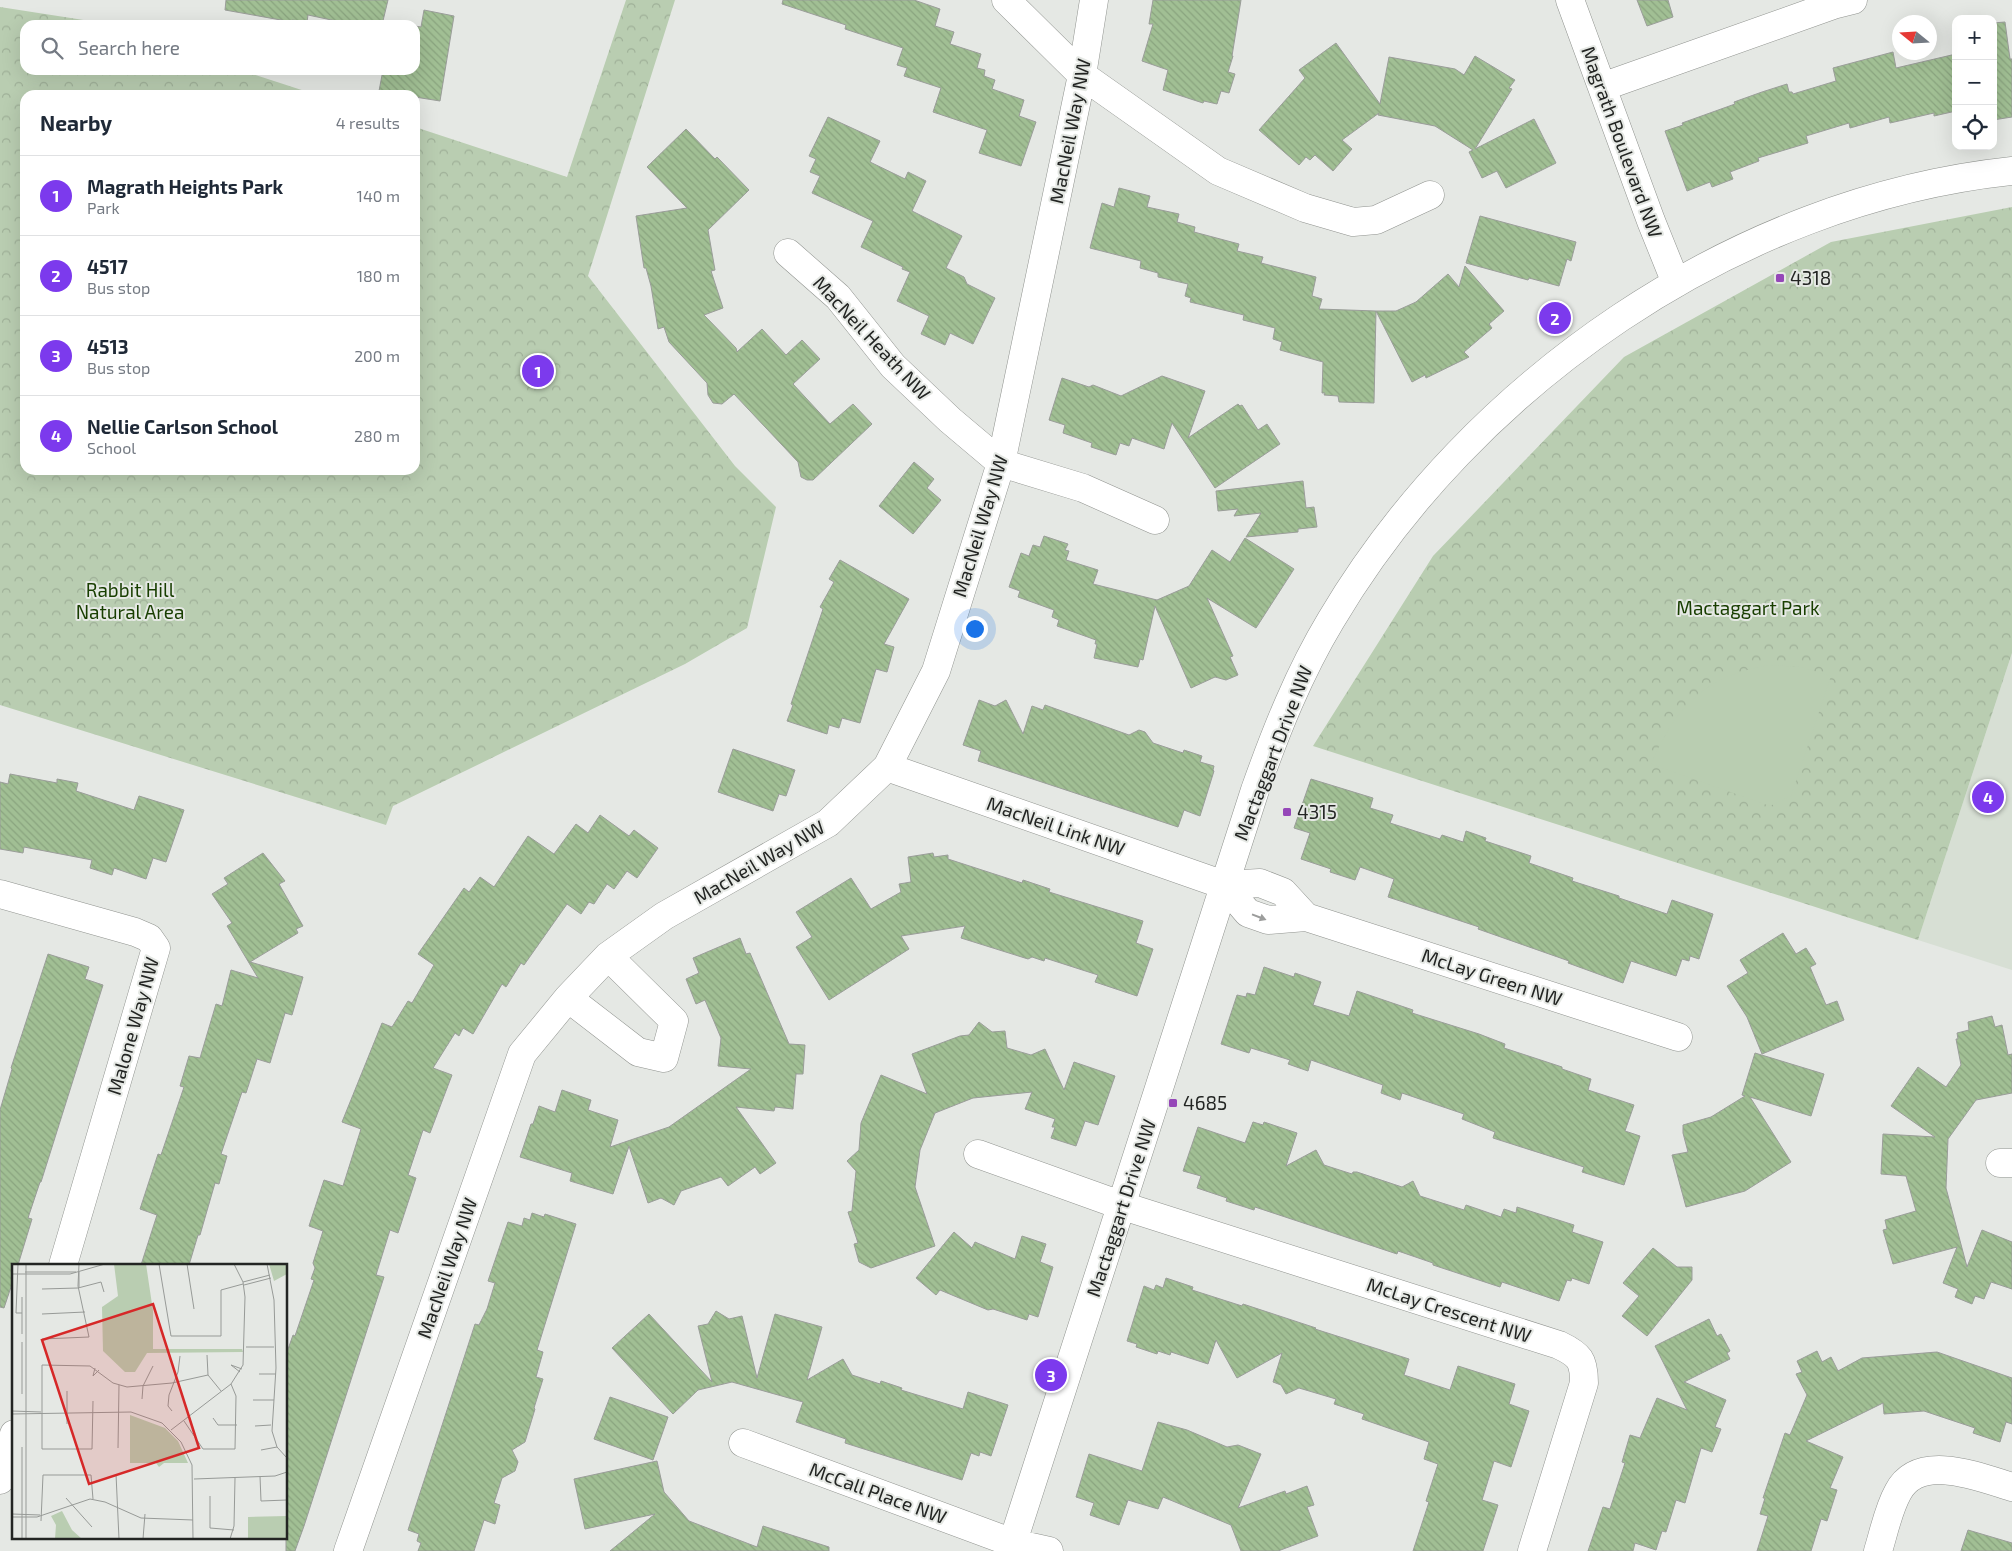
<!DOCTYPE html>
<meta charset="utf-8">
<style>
:root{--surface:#fff;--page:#f2f2f3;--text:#1f2937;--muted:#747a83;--line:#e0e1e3;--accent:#7c3aed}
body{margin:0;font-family:"Exo 2",sans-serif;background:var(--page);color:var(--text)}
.controls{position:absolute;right:15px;top:15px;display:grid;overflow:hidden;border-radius:10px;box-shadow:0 5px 20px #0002}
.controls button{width:45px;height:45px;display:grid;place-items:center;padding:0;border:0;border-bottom:1px solid var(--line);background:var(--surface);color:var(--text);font:25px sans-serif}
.compass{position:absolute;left:1892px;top:15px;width:45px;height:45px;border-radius:50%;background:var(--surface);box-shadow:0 5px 20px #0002;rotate:288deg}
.you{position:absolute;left:974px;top:628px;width:18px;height:18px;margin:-12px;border:4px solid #fff;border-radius:50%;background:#1a73e8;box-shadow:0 0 0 8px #1a73e833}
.badge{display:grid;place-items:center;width:32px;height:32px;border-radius:50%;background:var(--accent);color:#fff;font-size:16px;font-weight:700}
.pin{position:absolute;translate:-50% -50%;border:2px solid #fff;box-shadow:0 1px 5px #0006}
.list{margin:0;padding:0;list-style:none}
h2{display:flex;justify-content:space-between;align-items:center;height:65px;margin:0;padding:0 20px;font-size:21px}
h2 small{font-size:16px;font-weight:400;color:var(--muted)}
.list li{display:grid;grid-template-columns:32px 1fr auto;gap:15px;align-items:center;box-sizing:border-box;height:80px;padding:0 20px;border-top:1px solid var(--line)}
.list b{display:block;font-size:19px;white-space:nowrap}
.list p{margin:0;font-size:16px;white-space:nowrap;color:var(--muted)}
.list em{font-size:16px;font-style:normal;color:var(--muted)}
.icon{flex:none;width:28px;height:28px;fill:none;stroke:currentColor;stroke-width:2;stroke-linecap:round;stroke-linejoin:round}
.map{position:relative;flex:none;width:2012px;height:1551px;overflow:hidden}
.search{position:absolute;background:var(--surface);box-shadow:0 5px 20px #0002;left:20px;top:20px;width:400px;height:55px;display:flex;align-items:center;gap:12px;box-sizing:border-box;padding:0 18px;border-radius:15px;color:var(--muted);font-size:19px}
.panel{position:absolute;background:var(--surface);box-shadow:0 5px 20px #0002;left:20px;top:90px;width:400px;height:385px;border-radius:15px}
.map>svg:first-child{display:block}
</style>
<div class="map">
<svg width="2012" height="1551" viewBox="0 0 2012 1551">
<defs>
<pattern id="forest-crowns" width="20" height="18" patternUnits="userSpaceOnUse" patternTransform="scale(1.25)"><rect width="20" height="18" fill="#b9cdb1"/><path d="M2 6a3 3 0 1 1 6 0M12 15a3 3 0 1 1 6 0" fill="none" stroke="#9fb098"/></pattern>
<pattern id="building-back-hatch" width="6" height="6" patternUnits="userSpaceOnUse" patternTransform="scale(1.25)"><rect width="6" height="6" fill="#a1bf94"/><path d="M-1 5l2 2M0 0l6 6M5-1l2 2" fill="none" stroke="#8aa47f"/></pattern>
</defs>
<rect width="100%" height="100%" fill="#e5e8e4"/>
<path fill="#d7dfd4" d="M2012,653V970L1918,940Z"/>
<path fill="url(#forest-crowns)" d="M626,0H675L588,276L735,466L776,507L747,628L685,664L393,806L386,825L0,705V7L90,21L103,25H25V70H240L317,95H25V470H415V127L567,177Z
M2012,207V653L1918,940L1313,746L1433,556L1624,357L1831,242Z"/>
<path fill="#b9cdb1" d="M1769,665L1800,667L1831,676L1791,796L1770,806L1651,764C1677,705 1704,677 1769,665Z"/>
<path fill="url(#building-back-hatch)" stroke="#9a9d99" d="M226,0H388L382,25H355L308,15L307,22L292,20V22L225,10Z
M783,0H914L940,9L935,26L954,32L950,44L981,54L977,68L985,70L984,76L995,80L992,89L1024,100L1019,116L1036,122L1021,166L979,153L987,130L933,112L941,88L904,76L907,68L897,65L903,48L845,29L846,25L782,4Z
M1153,0H1241L1232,56H1233L1228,72L1235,74L1229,93L1221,91L1217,104L1204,101L1203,103L1163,90L1168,70L1142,61L1153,24H1149Z
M1637,0H1668L1673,17L1647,26Z
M424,10L454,16L440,101L415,97V95L379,91L383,70H415V26L421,27Z
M2005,22L2010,59H2012V117L1993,120V23Z
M1336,43L1380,104L1389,57L1455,69L1464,75L1475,56L1515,80L1509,88L1512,89L1475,149L1534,119L1556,163L1506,188L1497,171L1482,178L1469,152L1473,150L1435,126L1378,115L1379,113L1342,140L1352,149L1333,171L1315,155L1310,160L1306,157L1299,165L1259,130L1305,78L1299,70Z
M1893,52L1896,68L1956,54V111L1934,116V113L1890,123L1889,117L1850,128L1849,123L1806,136L1808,143L1758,158L1759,161L1730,172L1733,179L1712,187L1710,182L1687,191L1665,131L1683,125L1682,123L1735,104L1734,102L1762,92L1787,84L1789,92H1792L1793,94L1836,81L1833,68Z
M828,117L880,141L870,162L905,179L908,172L926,181L912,211L962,236L946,268L964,277L967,284L995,298L973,344L950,333L945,345L921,334L929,316L897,301L910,272L902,269L903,267L861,247L873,221L812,193L820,176L810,172L816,159L809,156Z
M686,129L715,159L717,157L749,190L708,230L715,270L711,271L723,308L704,315L736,348L737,352L762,329L786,355L802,340L820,359L793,384L830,424L853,404L872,424L813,480H807L801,477L798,462L734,394L722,404L713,403L708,395L707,383L669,342L664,327L658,329L651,286L646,268H644L636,216L687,208L647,167Z
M1119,188L1150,196L1147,207L1179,214L1177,222L1195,227L1194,232L1239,244L1237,251L1263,257L1261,263L1316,277L1312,296L1322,299L1319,309L1376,311L1374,403L1339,402L1338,396L1324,395L1325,393H1322L1323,362L1280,350L1282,342L1273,339L1275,328L1243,320L1244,315L1190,302L1191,298L1185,296L1188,284L1158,277V273L1140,268L1141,261L1090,248L1102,203L1114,207Z
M1480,216L1576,242L1571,261L1567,259L1559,286L1529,278L1528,280L1466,263Z
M1465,266L1504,311L1489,324L1492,328L1464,352L1469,357L1426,378L1425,375L1412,382L1376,311H1396L1416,302L1448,274L1459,287Z
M1162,376L1205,391L1188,438L1238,404L1240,406L1242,405L1258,430L1267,424L1280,444L1215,488L1172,423L1164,449L1132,438L1129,446L1120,443L1116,455L1091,447L1092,443L1063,433L1065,425L1049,420L1062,378L1089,387L1093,385L1121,396Z
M914,462L934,479L927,488L941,500L913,534L879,506Z
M1303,481L1306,508L1314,507L1317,527L1298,529V532L1246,537L1261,513L1234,516L1238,509L1218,511L1216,491Z
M1044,536L1068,544L1065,550L1069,551L1066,560L1098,570L1093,584L1157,600L1189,586L1212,550L1230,562L1245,538L1294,569L1256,628L1207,598L1233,656L1230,657L1238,675L1226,680L1215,677L1191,688L1155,606L1143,660L1140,659L1138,667L1094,658L1097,644H1095L1096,640L1057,626L1059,620L1052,617L1054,610L1018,597L1020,591L1009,587L1021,553L1029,556L1033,545L1040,547Z
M840,560L909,599L884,644L894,647L887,672L876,669L860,723L842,718L839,728L829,725L827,734L787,721L793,705L791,704L823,609L820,607L834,582L829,579Z
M979,700L995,706L1006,700L1023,734L1032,706L1043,710L1045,705L1129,735L1139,730L1145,732L1153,743L1183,753L1184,750L1202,756L1200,762L1214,766L1213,770L1214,771L1200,816L1184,810L1178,827L978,761L981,751L963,745Z
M733,749L795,770L786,796L779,794L773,811L718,792Z
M10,774L57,783V779L78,783L76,791L134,810L139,796L184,810L166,862L153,858L146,879L114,868L112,875L90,868L92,860L24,847L23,853L0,849V782L8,784Z
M1311,779L1373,798L1370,808L1393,815L1390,823L1440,839L1442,835L1463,842L1466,831L1486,838L1485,841L1531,856L1529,863L1573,878L1572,881L1619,896V898L1667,914L1672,900L1713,914L1699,959L1690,956L1689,961L1682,959L1676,976L1631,961L1623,983L1568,963L1569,961L1478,929L1479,927L1388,897L1394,879L1360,867L1355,880L1330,872L1331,869L1301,859L1310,833L1294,828Z
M600,815L629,836L634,830L658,848L637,878L627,871L614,889L607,884L594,904L589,902L581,914L567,904L524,965L521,963L506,987L502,984L473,1034L463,1028L459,1036L455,1033L433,1068L452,1075L430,1133L423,1130L408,1175L416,1178L398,1233L390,1230L376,1275L384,1277L304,1526L295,1551H286V1355L293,1335L295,1336L314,1280L311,1279L315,1268L313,1263L323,1231L309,1226L324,1180L343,1186L361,1129L342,1122L382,1023L392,1027L408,1001L412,1003L434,965L418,954L464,888L469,892L480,877L494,887L528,836L554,854L576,824L588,833Z
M263,853L285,881L279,884L303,926L296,929L298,933L250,962L303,977L292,1015L285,1013L270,1063L257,1059L246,1093L242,1092L221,1154L227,1156L219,1184L215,1183L200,1235H198L189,1265H141L157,1215L140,1209L158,1154L161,1155L184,1087L180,1086L189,1056L200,1058L216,1004L222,1006L231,970L258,978L227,926L232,923L212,894L228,884L224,878Z
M933,853L934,857L948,855V859L1022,883L1023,880L1050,889L1049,892L1143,921L1136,943L1153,949L1137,996L1095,982L1098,975L1045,958L1044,961L1032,957L1028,959L961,938L965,926L901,936L909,949L829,1000L796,947L812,937L796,912L851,878L871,909L901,892L899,884L911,882L908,857Z
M1783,933L1796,954L1806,948L1816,964L1810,967L1826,1005L1837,1001L1844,1020L1762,1054L1747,1017L1727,986L1748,973L1740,960Z
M740,938L746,954L750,953L789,1044L805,1045L803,1074H796L793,1109L775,1107L774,1111L736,1107L776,1163L760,1174L755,1167L728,1186L721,1177L681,1191L674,1205L661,1198L648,1203L629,1146L613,1194L570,1181L572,1173L520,1157L531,1124H533L539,1106L555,1112L562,1090L591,1100L588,1110L618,1120L610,1147L669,1127L751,1069L718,1066L721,1038L705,1000L696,1004L686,979L699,973L693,958Z
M48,954L89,967L85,979L103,985L41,1182H40L28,1218L32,1219L18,1265H14V1278L4,1308L0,1307V1110L12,1069L11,1068Z
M1264,967L1294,977L1295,973L1321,982L1313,1005L1349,1016L1357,991L1413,1010L1412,1013L1479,1034L1505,1044L1504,1048L1562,1067V1069L1591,1079L1588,1090L1634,1105L1625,1131L1640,1136L1624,1185L1582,1172L1584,1167L1493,1138L1495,1132L1462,1119L1464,1114L1402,1093L1400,1100L1381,1093L1383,1085L1311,1060L1308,1071L1288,1064L1290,1060L1251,1048L1249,1053L1221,1044L1237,995L1246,997L1247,993L1255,995Z
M1992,1016L1995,1027L2002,1025L2008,1055L2012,1054V1093L1976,1100L1948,1139L1946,1188L1967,1267L1982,1230L2012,1242V1289L1991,1282L1984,1299L1975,1296L1972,1304L1955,1297L1958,1289L1943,1283L1957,1247L1893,1264L1883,1230L1887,1229L1885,1220L1916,1211L1906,1176L1881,1174L1883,1134L1935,1137L1891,1106L1918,1067L1946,1087L1961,1065L1956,1039H1958L1957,1033L1969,1030L1968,1022Z
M979,1022L992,1032L1005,1031L1007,1048L1031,1055L1045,1049L1064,1090L1074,1062L1115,1076L1098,1125L1085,1121L1076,1146L1051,1138L1055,1127H1052L1055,1119L1025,1109L1032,1092L973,1098L935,1113L920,1150L915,1187L935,1246L871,1268L859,1262L854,1244L858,1243L848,1212L852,1211L856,1171L847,1161L859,1150L861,1123L881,1075L927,1094L912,1054L960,1036L969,1035Z
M1755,1053L1824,1074L1811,1116L1750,1097L1791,1162L1745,1191L1686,1207L1672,1155L1688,1152L1683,1133V1125L1711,1117L1745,1096L1742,1095Z
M1253,1122L1263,1125L1264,1122L1297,1133L1286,1166L1316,1150L1324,1165L1352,1174L1353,1172H1357L1402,1187L1413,1181L1420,1196L1464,1210L1466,1205L1501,1217L1504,1209L1516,1213L1517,1207L1574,1225L1572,1232L1603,1242L1589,1284L1572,1278L1571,1281L1567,1280L1559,1301L1502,1282L1500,1287L1433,1265V1263L1398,1251L1397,1254L1255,1207L1254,1210L1226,1201L1227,1198L1197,1188L1201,1176L1183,1171L1198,1127L1245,1143Z
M532,1213L544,1217L545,1214L576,1224L537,1350L543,1352L536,1377L543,1379L534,1408L535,1409L525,1442L512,1450L518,1462L515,1471L502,1478L494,1503L500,1505L495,1524L484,1520L474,1551H418L421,1543L417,1541L419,1534L408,1530L475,1324L479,1325L487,1309L495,1283L488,1281L508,1222L522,1226L524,1218L530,1220Z
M954,1232L972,1248L975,1242L1015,1259L1022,1236L1046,1244L1040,1262L1053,1267L1038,1317L1029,1314L1027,1320L993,1309L988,1310L940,1290L936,1295L916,1278Z
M1653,1248L1677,1267H1692V1280L1647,1336L1622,1316L1639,1296L1623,1283Z
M1166,1278L1193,1287L1192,1290L1242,1306L1243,1304L1316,1328L1315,1329L1409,1359L1404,1375L1450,1390L1458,1366L1515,1384L1509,1404L1529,1411L1511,1467L1494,1461L1482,1500L1498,1505L1483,1551H1413L1429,1502L1426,1501L1438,1464L1424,1459L1429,1442L1362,1419L1364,1414L1334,1404L1336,1399L1299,1388L1286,1394L1281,1385L1273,1382L1282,1353L1237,1378L1216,1340L1208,1364L1171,1352L1170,1355L1158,1351L1157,1354L1136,1347L1137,1344L1127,1341L1144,1286L1154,1290L1156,1285L1163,1288Z
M716,1311L729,1319L742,1316L757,1378L775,1314L822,1327L807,1380L843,1359L852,1375L880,1384L881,1381L902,1388L901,1390L963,1409L968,1392L1008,1405L991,1456L980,1452L979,1456L971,1453L962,1480L845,1443L846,1439L796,1422L803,1402L732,1382L698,1390L673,1414L612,1348L649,1314L712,1382L698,1326L708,1324Z
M1709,1319L1717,1336L1721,1334L1730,1351L1727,1353L1730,1359L1684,1382L1726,1400L1715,1427L1721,1429L1712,1452L1701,1448L1685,1503L1676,1500L1666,1532L1662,1531L1656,1550L1635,1543L1633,1551H1588L1603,1507L1610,1509L1625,1463L1622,1462L1630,1435L1640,1438L1657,1398L1687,1410L1655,1346Z
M1817,1351L1822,1362L1831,1357L1838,1371L1862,1358L1937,1352L2012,1378V1424L2006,1422L2000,1442L1973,1433L1975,1428L1924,1411L1884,1414L1883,1403L1806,1441L1843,1457L1830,1488L1837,1490L1827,1521L1821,1519L1811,1551H1757L1768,1516L1760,1514L1765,1498H1763L1785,1433L1790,1435L1807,1395L1796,1374L1802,1372L1797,1361Z
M610,1397L668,1417L653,1460L594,1439Z
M1158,1422L1187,1430L1227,1447L1238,1445L1261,1454L1238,1508L1285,1491L1286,1494L1307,1486L1314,1505L1307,1507L1318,1536L1278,1551H1241L1231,1525L1163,1497L1158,1509L1128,1500L1119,1525L1090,1515L1094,1503L1076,1497L1089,1454L1142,1471Z
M657,1461L664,1492L689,1521L757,1547L763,1526L829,1547V1551H610L655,1514L585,1529L574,1479Z
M1968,1530L2012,1543V1551H1961Z"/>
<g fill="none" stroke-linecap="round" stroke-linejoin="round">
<defs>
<path id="minor" d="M1006,0L1082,75L1218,171L1305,208L1353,222L1376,220L1430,195
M1570,0L1651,221L1676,283
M1602,87L1833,5L1853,0
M788,253L838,297L893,366L950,420L1001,463L1083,488L1155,520
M887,767L1224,885L1260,883L1283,892L1306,917
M1224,885L1248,913L1268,920L1306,917L1678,1037
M0,894L135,932L149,938L156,948L63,1265
M568,998L638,1052L664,1058L674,1021L608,956
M978,1154L1123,1206L1559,1345C1580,1355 1584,1360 1584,1383L1532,1551
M2000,1163H2012
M743,1443L1013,1543L1049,1551
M0,1480L14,1434
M348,1551L522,1054L568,998L608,956L664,916L828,823L887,767L936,671L1001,463L1082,75L1094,0
M1010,1551L1255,790C1276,731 1299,673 1331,620C1471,383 1736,200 2012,171
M1878,1551C1884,1532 1888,1510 1898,1492C1919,1452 1979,1477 2012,1487"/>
</defs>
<use href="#minor" stroke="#90938f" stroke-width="29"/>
<use href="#minor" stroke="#fff" stroke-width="28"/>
</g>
<defs><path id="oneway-solid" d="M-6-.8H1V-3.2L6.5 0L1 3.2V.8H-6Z" transform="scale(1.25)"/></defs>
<use fill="#9c9d9c" href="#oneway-solid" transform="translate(1259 917) rotate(21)"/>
<g fill="#9547b8" stroke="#e5e8e4" stroke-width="2">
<rect x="1775" y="273" width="10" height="10" rx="2.5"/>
<rect x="1282" y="807" width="10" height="10" rx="2.5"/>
<rect x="1168" y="1098" width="10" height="10" rx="2.5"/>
</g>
<g text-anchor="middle" stroke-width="4" stroke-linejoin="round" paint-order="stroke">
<g font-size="19" fill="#232523" stroke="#e5e8e4">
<text transform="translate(1070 131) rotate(-79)" y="7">MacNeil Way NW</text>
<text transform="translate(1622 142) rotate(70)" y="7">Magrath Boulevard NW</text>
<text transform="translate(872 338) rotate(47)" y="7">MacNeil Heath NW</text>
<text transform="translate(980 526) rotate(-73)" y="7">MacNeil Way NW</text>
<text transform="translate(1273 753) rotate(-69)" y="7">Mactaggart Drive NW</text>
<text transform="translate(1056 826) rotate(19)" y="7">MacNeil Link NW</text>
<text transform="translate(759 862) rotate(-30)" y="7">MacNeil Way NW</text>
<text transform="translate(1492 977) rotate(18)" y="7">McLay Green NW</text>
<text transform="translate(133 1026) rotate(-74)" y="7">Malone Way NW</text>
<text transform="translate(1121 1208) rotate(-72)" y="7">Mactaggart Drive NW</text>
<text transform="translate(447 1268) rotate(-71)" y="7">MacNeil Way NW</text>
<text transform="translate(1449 1310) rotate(18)" y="7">McLay Crescent NW</text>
<text transform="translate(878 1493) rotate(20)" y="7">McCall Place NW</text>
</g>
<g font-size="19" fill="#232523" stroke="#e5e8e4" text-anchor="start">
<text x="1790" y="285">4318</text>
<text x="1297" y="819">4315</text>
<text x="1183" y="1110">4685</text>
</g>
<g font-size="19" fill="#183e00" stroke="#e5e8e4">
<text x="130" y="597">Rabbit Hill<tspan x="130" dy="22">Natural Area</tspan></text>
<text x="1748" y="615">Mactaggart Park</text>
</g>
</g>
<g transform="translate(12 1264)">
<rect width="275" height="275" fill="#e5e8e4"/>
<path d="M102,0H134L141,47V85H230L231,88L135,89L123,108H113L91,87L90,43L106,32ZM257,0H275V10L262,17ZM118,151L153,164L166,177L176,199H152L147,203L144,199H118ZM50,247L60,266L70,275H43L44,261L39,252ZM275,252V275H236V253Z" fill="#b9cdb1"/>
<path fill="none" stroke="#979a97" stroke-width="1" d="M6,0L4,49H10M14,0V275M147,0L159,72H209V26L231,20M175,0L182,45M255,0L262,36L264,104L260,167L265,183L275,194M13,8H64M0,10H58L93,0M231,18L258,11M232,21L259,14M67,24V8M30,25L66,24L89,18L92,28M10,33V70M30,50L73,48M30,75L77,73L66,22L67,0M234,83H262M195,91L196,111L209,127M83,104L81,112L87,106M228,108L219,101L230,105M247,110H264M55,127V160M10,130V78M130,135L131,122L141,102M241,136H262M81,137L80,185H30V101L78,102L101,119L115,123L160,119L196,111M0,147L29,148M160,147L156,142L157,131L166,108L168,92M0,150L119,148L150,159L169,178L180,201L181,275M201,154L206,161H225M172,157L191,185H223L224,132L219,120M243,162L259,161M159,166L219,120L231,101L233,33L231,18L222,0M10,183V275M106,184L107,121M249,186L265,183M104,210L107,275M248,212L249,237L275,236M182,215L263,212L275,208M198,232V264L222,266M54,234L80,263M0,250L28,251M0,253H25L78,235L93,238L129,254L181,256M29,257L31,211H79L81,235M131,275L133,250M218,275L222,262L223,214"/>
<path fill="#d62828" fill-opacity="0.15" stroke="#d62828" stroke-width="2.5" d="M141,40L187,184L77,220L30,76Z"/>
<rect width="275" height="275" fill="none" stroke="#232523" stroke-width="2.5"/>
</g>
</svg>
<div class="controls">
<button>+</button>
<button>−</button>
<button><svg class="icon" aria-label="locate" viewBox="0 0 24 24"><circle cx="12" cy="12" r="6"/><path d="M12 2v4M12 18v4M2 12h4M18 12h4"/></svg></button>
</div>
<svg class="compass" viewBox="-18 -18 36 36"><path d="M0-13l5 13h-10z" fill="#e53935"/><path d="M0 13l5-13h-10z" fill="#747a83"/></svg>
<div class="you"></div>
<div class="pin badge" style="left:538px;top:371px">1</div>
<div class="pin badge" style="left:1555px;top:318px">2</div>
<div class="pin badge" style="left:1051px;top:1375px">3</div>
<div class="pin badge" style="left:1988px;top:797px">4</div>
<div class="search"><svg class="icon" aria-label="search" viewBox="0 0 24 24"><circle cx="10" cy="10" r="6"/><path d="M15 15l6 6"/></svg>Search here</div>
<section class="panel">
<h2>Nearby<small>4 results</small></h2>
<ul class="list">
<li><span class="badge">1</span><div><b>Magrath Heights Park</b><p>Park</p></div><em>140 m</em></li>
<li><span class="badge">2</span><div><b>4517</b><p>Bus stop</p></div><em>180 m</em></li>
<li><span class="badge">3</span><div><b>4513</b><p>Bus stop</p></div><em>200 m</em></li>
<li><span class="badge">4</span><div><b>Nellie Carlson School</b><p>School</p></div><em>280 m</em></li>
</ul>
</section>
</div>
